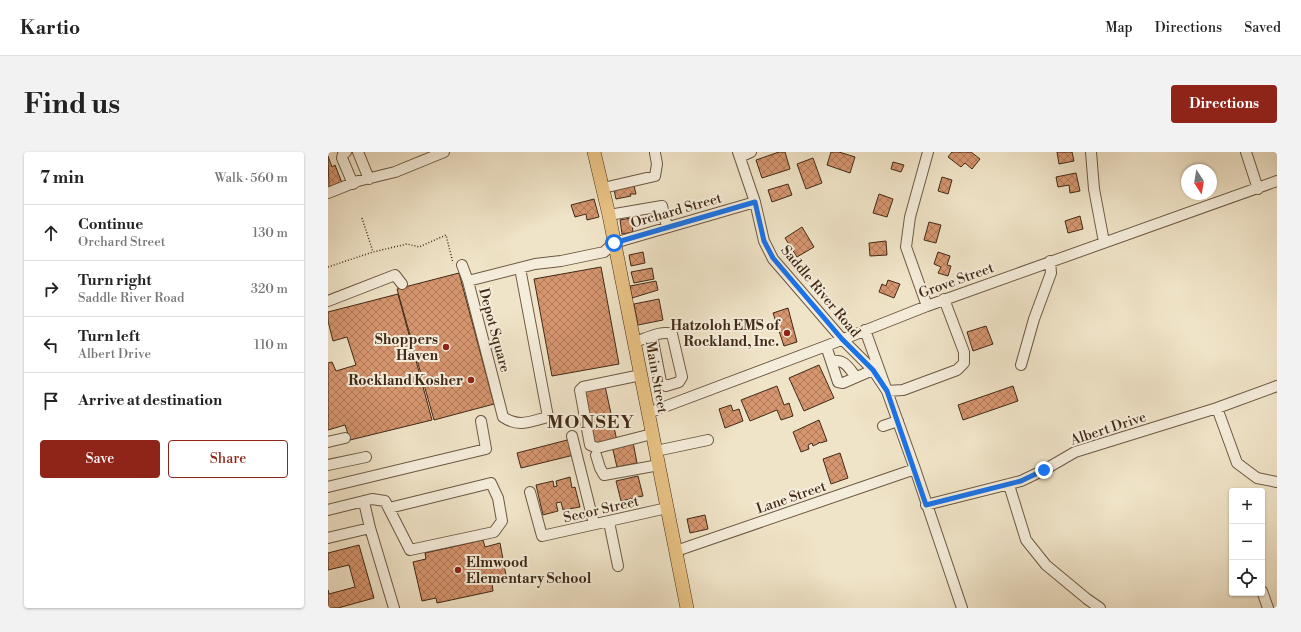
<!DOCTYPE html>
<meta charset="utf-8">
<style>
:root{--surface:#fff;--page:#f2f2f2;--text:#222;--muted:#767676;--line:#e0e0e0;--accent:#8f2418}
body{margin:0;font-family:"Libre Bodoni",serif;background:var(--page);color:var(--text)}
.controls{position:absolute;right:12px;bottom:12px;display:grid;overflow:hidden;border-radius:4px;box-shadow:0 1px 3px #0004}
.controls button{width:36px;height:36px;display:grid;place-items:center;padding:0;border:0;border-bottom:1px solid var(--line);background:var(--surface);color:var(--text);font:20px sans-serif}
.compass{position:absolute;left:853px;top:12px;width:36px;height:36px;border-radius:50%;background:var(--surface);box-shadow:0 1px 3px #0004;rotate:168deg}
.stop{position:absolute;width:12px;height:12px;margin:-9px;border:3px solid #1a73e8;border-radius:50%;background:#fff}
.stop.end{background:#1a73e8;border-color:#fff;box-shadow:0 1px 4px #0008}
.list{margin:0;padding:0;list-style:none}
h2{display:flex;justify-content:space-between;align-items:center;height:52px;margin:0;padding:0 16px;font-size:17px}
h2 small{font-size:13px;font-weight:400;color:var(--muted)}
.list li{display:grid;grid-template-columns:26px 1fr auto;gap:12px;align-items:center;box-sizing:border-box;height:56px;padding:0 16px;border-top:1px solid var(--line)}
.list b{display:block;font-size:15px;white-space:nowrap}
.list p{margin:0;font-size:13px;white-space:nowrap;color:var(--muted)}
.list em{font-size:13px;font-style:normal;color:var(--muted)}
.actions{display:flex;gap:8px;padding:12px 16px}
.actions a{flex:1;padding:9px 0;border:1px solid var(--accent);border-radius:4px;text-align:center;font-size:14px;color:var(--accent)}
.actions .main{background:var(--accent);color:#fff}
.icon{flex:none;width:22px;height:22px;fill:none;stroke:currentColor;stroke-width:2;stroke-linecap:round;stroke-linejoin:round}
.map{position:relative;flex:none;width:949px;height:456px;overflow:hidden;border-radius:4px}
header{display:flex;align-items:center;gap:24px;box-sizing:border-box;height:56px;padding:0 20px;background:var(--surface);border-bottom:1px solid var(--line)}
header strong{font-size:19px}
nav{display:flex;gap:22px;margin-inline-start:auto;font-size:14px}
.intro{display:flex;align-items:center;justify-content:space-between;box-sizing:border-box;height:96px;padding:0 24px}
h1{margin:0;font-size:28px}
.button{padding:10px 18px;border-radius:4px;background:var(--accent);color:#fff;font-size:14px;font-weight:700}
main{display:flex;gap:24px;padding:0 24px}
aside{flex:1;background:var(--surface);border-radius:4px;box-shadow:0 1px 3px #0004}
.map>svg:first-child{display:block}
</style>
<header>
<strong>Kartio</strong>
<nav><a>Map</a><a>Directions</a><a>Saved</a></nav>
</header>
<div class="intro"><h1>Find us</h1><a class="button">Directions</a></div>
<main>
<aside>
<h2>7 min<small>Walk · 560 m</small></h2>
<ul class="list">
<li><svg class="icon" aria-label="ahead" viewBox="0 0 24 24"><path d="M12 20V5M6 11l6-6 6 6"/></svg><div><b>Continue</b><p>Orchard Street</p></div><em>130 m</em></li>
<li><svg class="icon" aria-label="right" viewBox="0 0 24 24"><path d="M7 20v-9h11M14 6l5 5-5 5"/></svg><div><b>Turn right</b><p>Saddle River Road</p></div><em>320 m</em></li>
<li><svg class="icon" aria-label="left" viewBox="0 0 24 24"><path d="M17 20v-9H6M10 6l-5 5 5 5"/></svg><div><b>Turn left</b><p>Albert Drive</p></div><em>110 m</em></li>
<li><svg class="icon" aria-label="arrive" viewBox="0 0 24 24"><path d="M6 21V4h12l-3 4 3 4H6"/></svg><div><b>Arrive at destination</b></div></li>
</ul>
<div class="actions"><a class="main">Save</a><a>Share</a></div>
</aside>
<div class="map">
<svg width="949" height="456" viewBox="0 0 949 456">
<defs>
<pattern id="building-cross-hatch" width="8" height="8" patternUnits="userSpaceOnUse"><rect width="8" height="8" fill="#d5956e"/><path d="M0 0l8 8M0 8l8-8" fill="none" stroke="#ae7a59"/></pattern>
</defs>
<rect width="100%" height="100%" fill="#f0e4c8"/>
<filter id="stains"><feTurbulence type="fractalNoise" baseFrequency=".005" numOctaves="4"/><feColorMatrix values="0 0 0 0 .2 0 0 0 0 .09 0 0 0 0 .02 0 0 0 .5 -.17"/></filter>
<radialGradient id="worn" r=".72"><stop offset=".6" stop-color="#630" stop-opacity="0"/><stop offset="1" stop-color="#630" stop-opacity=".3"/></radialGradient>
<path fill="url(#building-cross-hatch)" stroke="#412916" d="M451,0H457L462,17L434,26L428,8Z
M503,0H511L527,5L522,21L499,13Z
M624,0H643L652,7L644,17L637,11L633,15L620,5Z
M729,0H744L746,9L731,12Z
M0,4L4,15L7,13L14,31L1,36Z
M485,6L494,31L478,37L469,12Z
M565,10L576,13L573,20L563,17Z
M748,21L752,39L742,41L741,33L730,35L728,25Z
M614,25L624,28L620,42L610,39Z
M460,32L464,43L444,50L440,38Z
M306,34L308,42H302L303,44L288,47L286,38Z
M551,42L565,47L559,65L545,61Z
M266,47L271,65L259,68L258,62L247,65L243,53Z
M752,64L755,77L740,81L737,69Z
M303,66L305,80L294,82L292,68Z
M601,70L613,73L608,91L596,88Z
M474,75L486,95L469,105L457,86Z
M558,89L559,103L542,104L541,91Z
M315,100L317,111L303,114L301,103Z
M610,100L622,104L619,113L623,114L620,124L610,121L613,115L606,112Z
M273,115L291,212L224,224L206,127Z
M324,116L326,127L306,131L303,120Z
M131,121L166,252L106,268L69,137Z
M560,128L572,132L566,146L551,140L554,132L558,134Z
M328,129L330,138L304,146L302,134Z
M70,142L104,268L22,288L17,273L0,278V211L4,210L8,219L28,213L19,185L5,189L0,169V160Z
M331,147L335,168L310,173L306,152Z
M460,156L469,190L456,194L445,161Z
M658,174L665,192L645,199L639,180Z
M491,213L506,246L476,259L461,226Z
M277,234L289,289L267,294L256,239Z
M449,234L456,253L461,251L465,264L453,268L449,258L422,269L413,248Z
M685,234L690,249L635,268L630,253Z
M403,253L405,259L411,257L415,269L397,276L391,257Z
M491,268L499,289L492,291L491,290V291L485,294L484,291L480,293L481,297L473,300L465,280Z
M243,287L246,303L193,316L189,301Z
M305,290L309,311L289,315L284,294Z
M512,301L520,326L503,332L495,307Z
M310,324L315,344L293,349L288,329Z
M242,325L244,336L247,335L252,355L235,358L233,350L228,351L230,359L215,363L208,333L225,329L226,335L229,334L228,329Z
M377,363L380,377L362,381L359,367Z
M155,388L157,395L172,391L175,407L172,408L174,413H176L179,428L164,431L165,439L109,451L108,446L94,449L85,410L98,407L97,401Z
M31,393L46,446L10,456H0V438L1,442L27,435L21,413L0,418V401Z"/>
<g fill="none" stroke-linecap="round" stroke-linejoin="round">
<defs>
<path id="minor" d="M18,0L15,2L14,6L25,32
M30,0L41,27
M410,0L427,50L436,89L445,107L514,187L545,218L559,239L575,238L629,218L636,211V200L616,147
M763,0L766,37L776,90
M918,0L930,37
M412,5L423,0
M275,36L327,24L329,12L327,1
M0,41L30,29L67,20L116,0
M281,63L334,54L339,75
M134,113L140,129L175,265C191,276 203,269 220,265L192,116
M140,129L207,112L233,109L276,100L286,91L427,50
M0,149L67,123L74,132
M599,154L578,95L582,65L600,0
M537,178L587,317L634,456
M307,190C317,187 333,178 344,182L354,225L351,230L338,234L333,230L324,184
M498,194L510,230L515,231L545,218
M503,209C517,207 520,215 528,225
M693,213L706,167L723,121L722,109
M313,223L255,235L252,238L262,293L269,296L324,282
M889,256L909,311L929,326L949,330
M320,261L498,194L599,154L949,29
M555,274L570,269
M244,284L266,372
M0,290L17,286
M328,299L380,288
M268,303L272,316L276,323L331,313
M0,313L38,305
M681,333L698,388L718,413L759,447L772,456
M0,335L158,297L153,269
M202,340L214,384L339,356
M36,350L42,376
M598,353L693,329L716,318L747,300L889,256L949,234
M0,358L44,347L57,349L82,398L166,380L174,369L170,346L163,331L61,356
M281,370L290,414
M0,386L42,376L66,456
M348,399L587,317
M934,439L940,456"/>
<path id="major" d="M266,0L281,63L359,456"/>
</defs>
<use href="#minor" stroke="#6d5842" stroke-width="12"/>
<use href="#major" stroke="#412916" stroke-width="14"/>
<path stroke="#412916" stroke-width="1.5" stroke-dasharray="1 2" stroke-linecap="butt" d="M34,66L45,100
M0,115L45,100L79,92L91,95L118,83L125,111"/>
<use href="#minor" stroke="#f5eddb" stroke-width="10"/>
<use href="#major" stroke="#e8c284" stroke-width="13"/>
</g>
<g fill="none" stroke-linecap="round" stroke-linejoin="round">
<path stroke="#1a73e8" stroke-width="5" d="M286,91L427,50L436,89L445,106L514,187L545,218L559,239L598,353L693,329L716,318"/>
</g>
<g fill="#8f2418" stroke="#f5eddb" stroke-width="1.5">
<circle cx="459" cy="181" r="4"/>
<circle cx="118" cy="195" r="4"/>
<circle cx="143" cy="228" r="4"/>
<circle cx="130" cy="418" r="4"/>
</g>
<g text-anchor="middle" stroke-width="4" stroke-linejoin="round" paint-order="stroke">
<g font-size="14" fill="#412916" stroke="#f5eddb">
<text transform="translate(348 58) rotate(-16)" y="5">Orchard Street</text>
<text transform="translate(628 128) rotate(-20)" y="5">Grove Street</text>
<text transform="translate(493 139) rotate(50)" y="5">Saddle River Road</text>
<text transform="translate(167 178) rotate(75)" y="5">Depot Square</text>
<text transform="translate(329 225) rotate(80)" y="5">Main Street</text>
<text transform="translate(780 276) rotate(-18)" y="5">Albert Drive</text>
<text transform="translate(463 345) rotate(-19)" y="5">Lane Street</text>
<text transform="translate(273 357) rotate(-13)" y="5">Secor Street</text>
</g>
<g font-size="14" font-weight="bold" fill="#412916" stroke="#f5eddb" text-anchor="end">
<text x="451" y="178">Hatzoloh EMS of<tspan x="451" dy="16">Rockland, Inc.</tspan></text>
<text x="110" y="192">Shoppers<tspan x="110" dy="16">Haven</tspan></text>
<text x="135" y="233">Rockland Kosher</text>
<text x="138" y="415" text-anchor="start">Elmwood<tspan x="138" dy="16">Elementary School</tspan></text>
</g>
<g font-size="18" font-weight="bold" letter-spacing="1" fill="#412916" stroke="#f5eddb">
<text x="263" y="276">MONSEY</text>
</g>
</g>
<rect width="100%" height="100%" filter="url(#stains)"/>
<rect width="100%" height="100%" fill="url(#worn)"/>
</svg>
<div class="controls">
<button>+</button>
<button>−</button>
<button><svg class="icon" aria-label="locate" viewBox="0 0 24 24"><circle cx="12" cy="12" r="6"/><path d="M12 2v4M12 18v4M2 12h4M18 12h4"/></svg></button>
</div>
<svg class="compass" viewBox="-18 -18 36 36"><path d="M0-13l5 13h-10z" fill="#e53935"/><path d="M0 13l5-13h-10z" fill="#767676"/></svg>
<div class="stop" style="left:286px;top:91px"></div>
<div class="stop end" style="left:716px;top:318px"></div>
</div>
</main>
